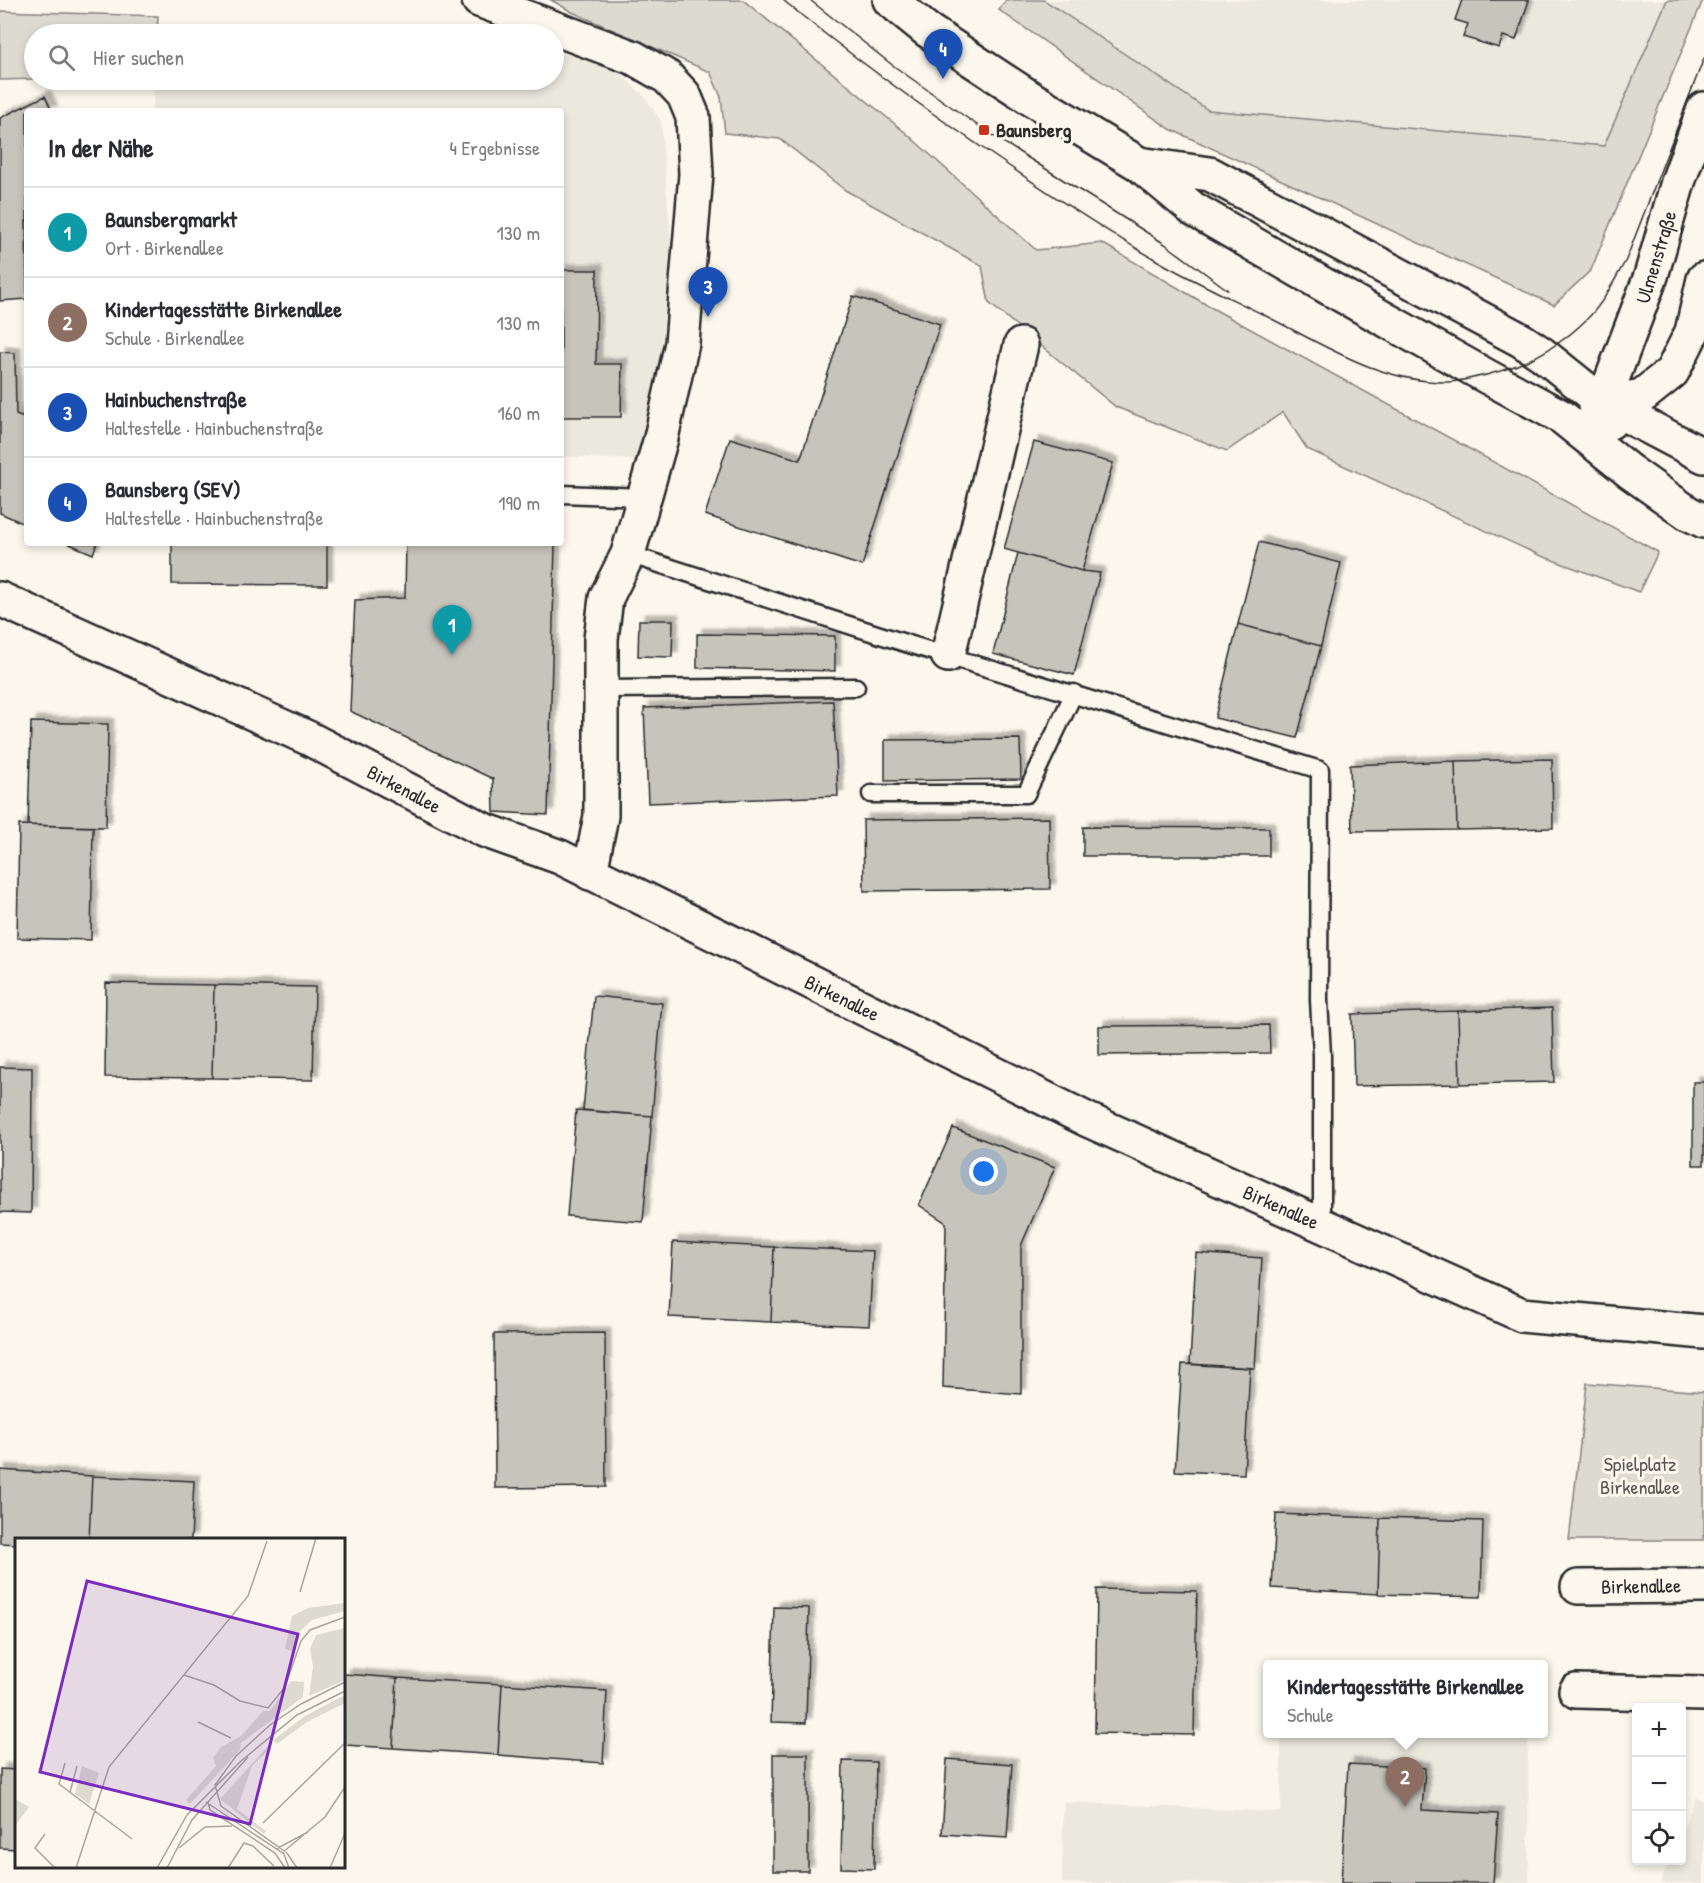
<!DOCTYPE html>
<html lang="de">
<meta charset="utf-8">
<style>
:root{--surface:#fff;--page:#f7f7f7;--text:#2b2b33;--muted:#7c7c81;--line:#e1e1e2;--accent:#b45309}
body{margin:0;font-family:"Patrick Hand",sans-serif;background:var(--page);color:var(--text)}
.controls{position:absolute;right:18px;bottom:18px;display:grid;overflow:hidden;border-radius:6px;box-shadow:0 3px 9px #0003}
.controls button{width:54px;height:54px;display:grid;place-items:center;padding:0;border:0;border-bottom:2px solid var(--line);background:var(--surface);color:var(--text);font:30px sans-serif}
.you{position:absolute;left:984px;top:1172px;width:21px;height:21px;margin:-15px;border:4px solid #fff;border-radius:50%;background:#1a73e8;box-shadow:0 0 0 9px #1a73e833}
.badge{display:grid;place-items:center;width:39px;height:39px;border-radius:50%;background:var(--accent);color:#fff;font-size:20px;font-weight:700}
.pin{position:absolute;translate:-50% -50px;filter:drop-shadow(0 2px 3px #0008)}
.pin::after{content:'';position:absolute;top:32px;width:21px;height:18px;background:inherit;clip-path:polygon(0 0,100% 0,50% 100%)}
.popup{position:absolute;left:1263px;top:1660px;width:285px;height:78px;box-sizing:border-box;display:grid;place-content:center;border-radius:6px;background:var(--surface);filter:drop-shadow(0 2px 4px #0005);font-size:20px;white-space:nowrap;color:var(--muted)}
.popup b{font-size:22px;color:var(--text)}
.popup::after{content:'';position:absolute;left:50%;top:100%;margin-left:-12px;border:12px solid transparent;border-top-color:var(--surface)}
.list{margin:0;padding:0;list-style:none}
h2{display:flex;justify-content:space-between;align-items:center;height:78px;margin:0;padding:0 24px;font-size:26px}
h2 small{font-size:20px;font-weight:400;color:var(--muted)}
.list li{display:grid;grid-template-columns:39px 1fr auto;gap:18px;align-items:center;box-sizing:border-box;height:90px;padding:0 24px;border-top:2px solid var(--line)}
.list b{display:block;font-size:22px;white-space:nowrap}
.list p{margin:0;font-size:20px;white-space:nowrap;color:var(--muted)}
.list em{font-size:20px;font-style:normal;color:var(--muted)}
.icon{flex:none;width:33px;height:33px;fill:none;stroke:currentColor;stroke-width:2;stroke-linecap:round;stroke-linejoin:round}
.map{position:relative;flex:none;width:1704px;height:1883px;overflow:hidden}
.search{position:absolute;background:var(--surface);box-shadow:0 3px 9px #0003;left:24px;top:24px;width:540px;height:66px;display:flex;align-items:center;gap:15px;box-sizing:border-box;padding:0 21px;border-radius:33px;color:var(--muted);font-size:22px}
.panel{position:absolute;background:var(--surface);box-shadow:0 3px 9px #0003;left:24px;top:108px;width:540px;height:438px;border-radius:6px}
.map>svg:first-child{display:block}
</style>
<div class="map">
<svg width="1704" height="1883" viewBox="0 0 1704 1883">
<defs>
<filter id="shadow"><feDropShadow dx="5.5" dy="-5.5" stdDeviation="1.5" flood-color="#0004"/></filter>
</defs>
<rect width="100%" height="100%" fill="#fbf7ec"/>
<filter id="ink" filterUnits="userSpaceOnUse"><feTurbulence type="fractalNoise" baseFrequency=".0167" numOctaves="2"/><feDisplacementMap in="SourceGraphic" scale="12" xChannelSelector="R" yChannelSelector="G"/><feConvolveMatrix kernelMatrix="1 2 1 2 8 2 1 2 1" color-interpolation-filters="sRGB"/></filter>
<g filter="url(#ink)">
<path fill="#ebe8de" d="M1044,0H1667L1604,146L1208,110Z
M554,53L579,56L616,70L645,97L661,121L671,243L658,383L635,460L561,456V111H153L154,80H554Z
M1281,1734H1528L1529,1883H1062L1063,1802L1281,1812Z
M1696,1797L1704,1801V1883H1660L1669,1861L1682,1860V1831Z"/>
<path fill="#dddad0" stroke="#84827e" stroke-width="1.5" d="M551,0H743L906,133L1036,250L1102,243L1212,308L1658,552L1639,592L1539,555L1307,449L1283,412L1227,451L1116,407L989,303L982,266L845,190L780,139L725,133L721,97L710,72L572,12Z
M1006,0H1044L1208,110L1604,146L1667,0H1703L1591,270L1554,305L1170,129L999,10Z
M0,11L158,16L157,34H34V79L0,80Z
M1587,1383L1704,1392V1540H1569Z"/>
<path fill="#c7c4bc" stroke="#2b2b2b" stroke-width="1.5" filter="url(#shadow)" d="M1462,0H1529L1516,40L1503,36L1499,48L1463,37L1468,24L1455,20Z
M45,96L52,111H27V221H26L27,299L0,301V118Z
M561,270H597L596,364H622L621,417H561Z
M853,296L940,324L862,566L705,515L730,438L800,460Z
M0,352L15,353L16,415L27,419V525L0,513Z
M1034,442L1113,463L1082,571L1004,549Z
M1259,542L1341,563L1321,646L1238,624Z
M67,543H97L93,554Z
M172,543H327V585L172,584Z
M406,543H555L548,815L494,812L493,779L350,711L355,600L405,598Z
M1018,553L1082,571L1100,573L1074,675L993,654Z
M639,620H673L672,657L638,656Z
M1238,624L1321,646L1297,738L1215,718Z
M697,634L835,636V671L697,668Z
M833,701L838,796L648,803L644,708Z
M31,722L108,724L106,827L28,825Z
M1020,739L1021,779L885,781V740Z
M1552,759L1553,828L1457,830L1455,761Z
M1455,761L1457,830L1352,831L1350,765Z
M1049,818L1050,889L864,891L863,820Z
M19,825L93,827L91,940L17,938Z
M1083,827L1269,828V856H1083Z
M106,983L214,985L212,1078L105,1077Z
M214,985L315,987L313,1080L212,1078Z
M594,996L662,1003L652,1116L583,1110Z
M1552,1008L1554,1082L1460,1084L1458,1011Z
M1458,1011L1460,1084L1354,1086L1352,1014Z
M1269,1025L1270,1053L1099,1055V1026Z
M0,1067L32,1068L31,1213L0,1212Z
M1693,1082H1704V1165H1693Z
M576,1110L652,1116L643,1222L567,1216Z
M953,1128L1055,1167L1021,1246V1394L943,1388L946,1223L919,1205Z
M673,1242L774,1247L771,1322L669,1317Z
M774,1247L873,1251L869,1326L771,1322Z
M1196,1253L1262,1258L1255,1368L1190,1364Z
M605,1333L606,1487L495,1488L494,1334Z
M1182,1364L1250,1368L1244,1474L1175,1471Z
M0,1470L92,1476L89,1540H16V1544L0,1543Z
M92,1476L194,1481L191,1540H89Z
M1276,1514L1380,1518L1378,1594L1272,1588Z
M1380,1518L1483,1521L1481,1597L1378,1594Z
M1097,1589L1197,1591L1194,1735L1095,1733Z
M774,1607L809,1608L806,1723L771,1722Z
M344,1674L397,1678L393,1748L344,1745Z
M397,1678L502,1684L498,1755L393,1748Z
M502,1684L607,1691L603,1763L498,1755Z
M773,1754H808V1871H773Z
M947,1759L1012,1764L1007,1838L942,1834Z
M843,1761L876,1762L874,1869L841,1868Z
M1348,1764L1425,1768L1422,1810L1498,1814L1493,1883H1341Z
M0,1769L16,1770V1849L0,1848Z"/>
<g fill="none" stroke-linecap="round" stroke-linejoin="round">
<defs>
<path id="lane" d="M561,494L644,497
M628,554L902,642L1320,770L1319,1000L1322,1055V1225
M601,689L856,687
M871,794H1026L1074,693"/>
<path id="street" d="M479,0L634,58L667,77L684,95L693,117L696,174L682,343L661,438L628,554L606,598L601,639V816L590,873
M0,599L308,738L484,830L560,857L1088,1120L1522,1315L1704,1332
M948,655L1021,345
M1578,1587L1704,1586
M1576,1691L1704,1694"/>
<path id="secondary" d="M890,0L927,30L1029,97L1139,164L1193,209L1324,285L1486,376L1562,417L1629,471L1688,513L1704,521
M1139,164L1210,174L1521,340L1542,354L1603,403L1704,456
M1596,405L1642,396L1672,372L1692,332L1704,279
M1610,422L1603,403L1651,276L1678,182L1704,109"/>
</defs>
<use href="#lane" stroke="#2b2b2b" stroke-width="21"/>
<use href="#street" stroke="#2b2b2b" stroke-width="38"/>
<use href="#secondary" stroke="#2b2b2b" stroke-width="38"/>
<use href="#lane" stroke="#fbf7ec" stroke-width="16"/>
<use href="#street" stroke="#fbf7ec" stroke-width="33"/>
<use href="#secondary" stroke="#fbf7ec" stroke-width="33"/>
<path stroke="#2b2b2b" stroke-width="1.5" d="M783,0C854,59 929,112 1006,164C1056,198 1106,231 1158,261C1193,281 1230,298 1266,316C1324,345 1381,383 1448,382C1455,382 1462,380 1468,379C1513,371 1554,352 1587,319C1604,302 1614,281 1626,260L1704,58
M810,0L891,64L984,130L1165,244L1228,290"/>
</g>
</g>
<rect fill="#c8321e" stroke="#fbf7ec" stroke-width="2" x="978" y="124" width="12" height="12" rx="3"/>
<g text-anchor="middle" stroke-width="6" stroke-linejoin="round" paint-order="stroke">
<g font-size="20" font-weight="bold" fill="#2b2b2b" stroke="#fbf7ec" text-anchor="start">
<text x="996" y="137">Baunsberg</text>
</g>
<g font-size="20" fill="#2b2b2b" stroke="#fbf7ec">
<text transform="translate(1656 257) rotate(-73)" y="7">Ulmenstraße</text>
<text transform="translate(404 789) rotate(28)" y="7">Birkenallee</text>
<text transform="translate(842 998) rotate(26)" y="7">Birkenallee</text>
<text transform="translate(1281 1207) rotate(24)" y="7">Birkenallee</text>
<text transform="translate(1641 1586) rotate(-1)" y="7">Birkenallee</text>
</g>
<g font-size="20" fill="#585754" stroke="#fbf7ec">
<text x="1640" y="1471">Spielplatz<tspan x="1640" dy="23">Birkenallee</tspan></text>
</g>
</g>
<g transform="translate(15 1538)">
<rect width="330" height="330" fill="#fbf7ec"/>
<path d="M330,65V73L297,82L282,96L277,113L270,111L277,78L293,70ZM330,90V142L294,158L298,129L295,111L301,97ZM276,143L289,144L288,159L226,205L225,212L175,266L171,262L201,228L198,220L206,209L226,198L248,173H255ZM330,157V165L292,184L262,206L258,202L290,178ZM254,207L256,210L237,228L222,271L251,293L249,296L205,261ZM67,228L84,235L74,266L60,256ZM0,261L14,269L0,288Z" fill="#dddad0"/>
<path fill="none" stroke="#a8a59f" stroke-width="1.5" d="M285,54L301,0M169,137L199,147L225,163L253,170L270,149L286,103L295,92L330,79M183,184L216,200M50,225L44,246L117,301M55,254L62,228M191,264L269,316L274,330M193,264L195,272L260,315L270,330M248,285L330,205M30,296L20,310L40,330M164,310L190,289L217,288M261,311L293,294M267,315L310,279L330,249M61,330L94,229L233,58L252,3M142,330L172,277L226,223L282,177L330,153M152,330L177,282L233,219M213,330L229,305L238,308L259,328M282,330L272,315L206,268L200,247L221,218L255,187L286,166L330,144M315,330L330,295"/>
<path fill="#7b2cbf" fill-opacity="0.15" stroke="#7b2cbf" stroke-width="3" d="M72,43L283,96L235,286L25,234Z"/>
<rect width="330" height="330" fill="none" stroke="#2b2b2b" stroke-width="3"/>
</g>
</svg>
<div class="controls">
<button>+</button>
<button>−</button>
<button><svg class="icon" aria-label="locate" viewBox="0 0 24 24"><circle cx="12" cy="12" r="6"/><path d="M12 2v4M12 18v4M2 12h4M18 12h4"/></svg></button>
</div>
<div class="you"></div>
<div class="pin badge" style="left:452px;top:655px;background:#0f9aa8">1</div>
<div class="pin badge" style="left:1405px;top:1807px;background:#8d6e63">2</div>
<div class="popup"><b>Kindertagesstätte Birkenallee</b>Schule</div>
<div class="pin badge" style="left:708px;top:317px;background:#1a4fb4">3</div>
<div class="pin badge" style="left:943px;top:79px;background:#1a4fb4">4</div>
<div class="search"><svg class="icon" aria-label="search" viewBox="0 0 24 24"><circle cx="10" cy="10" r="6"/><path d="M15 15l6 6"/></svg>Hier suchen</div>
<section class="panel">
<h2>In der Nähe<small>4 Ergebnisse</small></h2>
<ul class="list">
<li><span class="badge" style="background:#0f9aa8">1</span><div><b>Baunsbergmarkt</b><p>Ort · Birkenallee</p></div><em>130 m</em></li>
<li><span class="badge" style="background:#8d6e63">2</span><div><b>Kindertagesstätte Birkenallee</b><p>Schule · Birkenallee</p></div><em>130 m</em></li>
<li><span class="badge" style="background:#1a4fb4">3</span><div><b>Hainbuchenstraße</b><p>Haltestelle · Hainbuchenstraße</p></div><em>160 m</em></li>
<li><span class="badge" style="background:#1a4fb4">4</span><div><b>Baunsberg (SEV)</b><p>Haltestelle · Hainbuchenstraße</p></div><em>190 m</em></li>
</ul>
</section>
</div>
